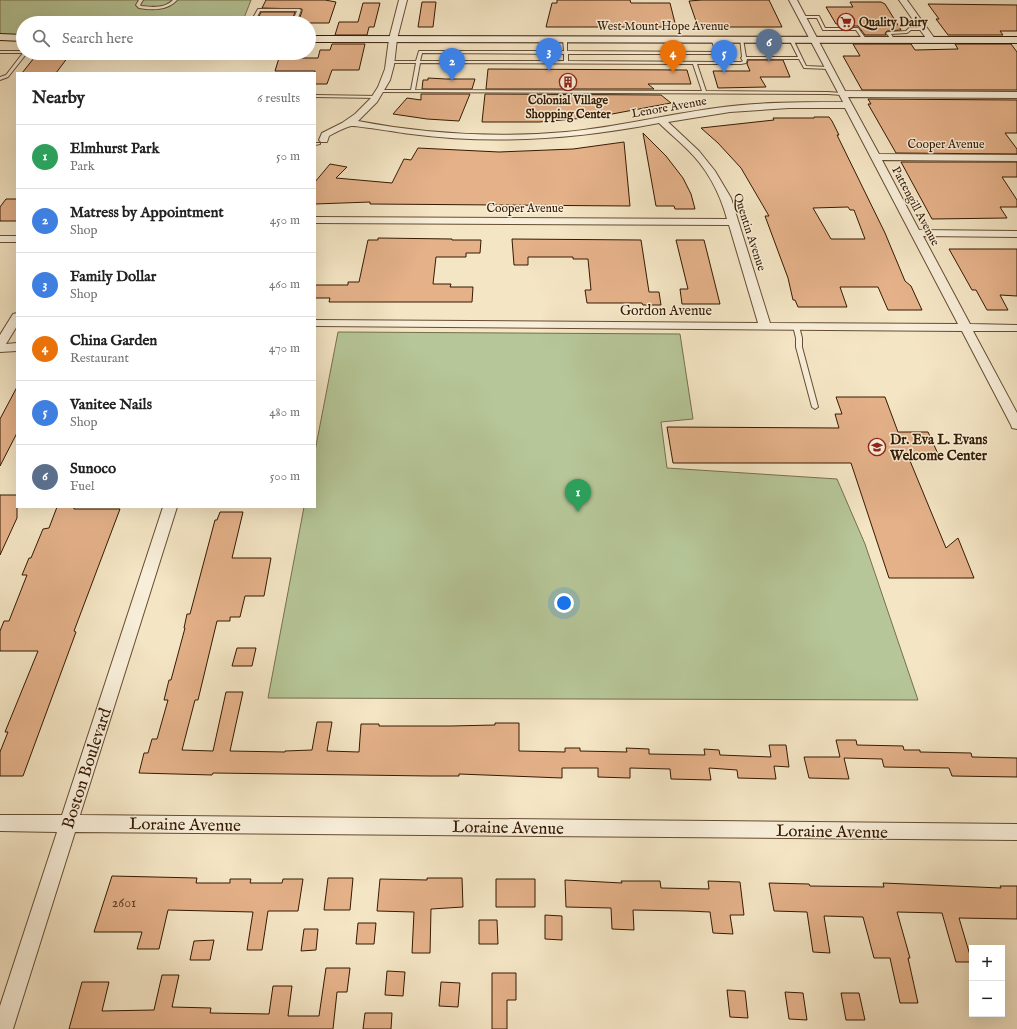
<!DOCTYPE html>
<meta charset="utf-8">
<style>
:root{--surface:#fff;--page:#f6f6f6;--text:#222;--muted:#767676;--line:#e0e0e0;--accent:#111827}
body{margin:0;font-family:"IM FELL English",serif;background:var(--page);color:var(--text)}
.controls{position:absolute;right:12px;bottom:12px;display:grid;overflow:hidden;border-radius:0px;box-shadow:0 4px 16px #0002}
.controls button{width:36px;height:36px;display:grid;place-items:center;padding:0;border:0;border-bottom:1px solid var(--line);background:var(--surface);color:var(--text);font:20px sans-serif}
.you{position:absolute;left:564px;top:603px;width:14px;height:14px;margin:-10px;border:3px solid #fff;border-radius:50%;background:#1a73e8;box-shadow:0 0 0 6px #1a73e833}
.badge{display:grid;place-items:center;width:26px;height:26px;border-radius:50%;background:var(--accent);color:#fff;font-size:13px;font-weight:700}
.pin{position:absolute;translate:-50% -33px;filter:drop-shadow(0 1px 2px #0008)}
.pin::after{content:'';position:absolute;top:21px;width:14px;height:12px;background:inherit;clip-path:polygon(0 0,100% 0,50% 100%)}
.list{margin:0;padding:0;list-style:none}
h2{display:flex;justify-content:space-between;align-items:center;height:52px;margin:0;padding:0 16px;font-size:17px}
h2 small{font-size:13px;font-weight:400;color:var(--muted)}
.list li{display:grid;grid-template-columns:26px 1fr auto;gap:12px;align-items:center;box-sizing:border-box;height:64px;padding:0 16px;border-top:1px solid var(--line)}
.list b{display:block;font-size:15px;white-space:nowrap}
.list p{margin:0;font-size:13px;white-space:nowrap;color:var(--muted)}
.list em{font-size:13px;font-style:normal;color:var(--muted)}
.icon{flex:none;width:22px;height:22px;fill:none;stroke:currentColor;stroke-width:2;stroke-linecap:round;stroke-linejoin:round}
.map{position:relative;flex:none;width:1017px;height:1029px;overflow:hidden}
.search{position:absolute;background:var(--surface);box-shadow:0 4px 16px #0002;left:16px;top:16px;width:300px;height:44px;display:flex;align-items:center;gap:10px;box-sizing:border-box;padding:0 14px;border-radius:22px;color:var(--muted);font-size:15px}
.panel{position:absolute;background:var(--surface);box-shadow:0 4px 16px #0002;left:16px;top:72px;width:300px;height:436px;border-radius:0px}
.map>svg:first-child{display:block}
</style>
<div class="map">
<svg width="1017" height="1029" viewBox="0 0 1017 1029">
<rect width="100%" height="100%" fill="#f4e5c4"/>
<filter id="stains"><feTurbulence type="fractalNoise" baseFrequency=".005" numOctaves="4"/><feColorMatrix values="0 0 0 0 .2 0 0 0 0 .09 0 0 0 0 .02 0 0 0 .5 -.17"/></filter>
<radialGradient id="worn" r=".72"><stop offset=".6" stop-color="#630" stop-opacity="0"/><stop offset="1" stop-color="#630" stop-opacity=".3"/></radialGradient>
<path fill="#b6c698" stroke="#76704d" d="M0,0H251L242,23H23V37H0Z
M338,332L680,334L693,419L661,422L667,468L837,479L865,544L918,700L268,698L304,507H315V451Z"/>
<path fill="#e4b189" stroke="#351a02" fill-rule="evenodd" d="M266,0H325L336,2L329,23H298L302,11V9L262,8Z
M557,0H630L631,3H670L676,27H546L552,3H557Z
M702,0H769L782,27H698L689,1Z
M422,2H436L433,27H418Z
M850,2H881L885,4L901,30L887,31L885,33L886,35H865L858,26H843L841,24H836L826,7H853Z
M363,3H380L374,27H369L367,35H335L339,22H358Z
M928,4L1017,5V31H1000L1003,35H948L936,19H939Z
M261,12H295L291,23H256Z
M332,44H365L359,70H332L327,84H315V71H275L279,58H318L320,50H330Z
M853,44H911L915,50L958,49L955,44H1011L1017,52V90H862L843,56H860Z
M38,53H71L56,73H22Z
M748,60H783L790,77H760L766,87L718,88L713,71H750L747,64Z
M488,69L687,70L691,84H648L654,89H486Z
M428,78L446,79H475L472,89H422L423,80H428Z
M421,94H470L459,121L427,119L393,114L407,98L421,100Z
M485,94L661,95L671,103L596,117L539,122H482Z
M868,99L1017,100V133H1005L1017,149V154L896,153L868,104H871Z
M814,117H829L832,121L839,135H837L885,233L905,281L911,286L922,310H888L878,287H840L847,307H798L795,300H793L788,278L765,216H769L741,168L718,143L701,128L774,120L773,118H814ZM848,207L850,210H854L865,239H831L813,208Z
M643,133L666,156L683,178L691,194L695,209H675L674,206H656Z
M624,142L630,206L370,204V202L315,204V182L330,164L347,167L336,178L392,183L404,159L411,160L418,148L499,152L573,149Z
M901,162H1017V177H1002L1017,200V207H1000L1007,218L932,219Z
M6,199H17V221H0V207Z
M378,238L452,239V240H481L480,253H466V257H436L433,284H451L450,287H473L472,302H329L330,298H315V285H348V282H359L368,240H378Z
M512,239L641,240L649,292H659L661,305H643L642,303H587L585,290H591L588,259H573V257H528V265H514Z
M676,240H704L720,304H682L680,289H688Z
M949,249H1017V296L1000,295L1008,310H987L976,290H972Z
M17,387V433L0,466V419Z
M836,397H885L898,432H928L939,456H908L946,548L958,538L974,578H889L851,463H673L667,427L839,428L835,414H842Z
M0,495H17V518L0,555Z
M57,507H74V509H120L74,631L76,632L23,776H0V752L8,732H5L38,651H0V631L4,621H9L27,575H22L29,558H31L43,529L49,528Z
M220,512H243L232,558H271L264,596H245L240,617H230V621H217L198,700H195L182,750L213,751L226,692H243L230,751L285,752V751L312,750L317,722H332L327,751L359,752L361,724H379V726H451L495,725V723H519V751L565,752V748H580V751L627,752L626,748L649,749V754L705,755L704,749L719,750L720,755L771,757L769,745H786L789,767L774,766L776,779L738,778L737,770L709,768L711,780L671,779L670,769L630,768V778L598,777V768H562V778L459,774V776H430L213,773L212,775L139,773L144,753H148L152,739H157L168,700H164L169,680H171L185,628H184L187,614H190L215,520H217Z
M237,648H256L252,666H232Z
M836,740H856L857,745L903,746L904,750H920V752L971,753L972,757L1017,758V777L952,776L949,768L884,767L882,759L844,758L849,779L809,778L804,757H840Z
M112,876L197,878L196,883H230V879H251L250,883H282L283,879H303L298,911H268L262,950H247L253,912L168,910L159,949H137L142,932H94Z
M328,878H353L350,910H324Z
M427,878H462L463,907L431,909L430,953H412L414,912L377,911L380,879L427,880Z
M496,879H535V907H496Z
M565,880L622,883L621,881H660L661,888L709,889L708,881L740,882L744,915H730L733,934L713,933L710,912L687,911L633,910L634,930L612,929L611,908L566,907Z
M769,883L809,884L810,886L884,887L883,883L1001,888L1000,886H1017V919L959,918L972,962H956L942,913L897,912L910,958H908L918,1003H900L890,958H874L863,917L824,916L830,953L813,952L807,912L774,911Z
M545,915L562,916V940L545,939Z
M479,920H497L498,944H479Z
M358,923H376L374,944H356Z
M304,929H318L316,950L301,951Z
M214,940L210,960H190L194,941Z
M326,968H350L347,992H337L333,1029H69L82,982H109L102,1011L154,1010L162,975H179L172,1007L211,1008L210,1013L269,1014L273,986H292L288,1016H319Z
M387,971L405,972L403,996L385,995Z
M492,973H516V1000H507V1029H492Z
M441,982L460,983L458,1007L439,1006Z
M727,990L745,991L748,1018L730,1017Z
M785,992L803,993L807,1020L789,1019Z
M841,993H859L865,1020H846Z
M365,1013H392L391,1029H363Z"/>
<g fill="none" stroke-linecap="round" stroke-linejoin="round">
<defs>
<path id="lane" d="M139,0H143L140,5L141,6C152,7 164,9 173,0H177C167,11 152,10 139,8L136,5Z
M258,9H299L301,10L296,23H292L297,11H260L254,23H250Z
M802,16H819L825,28H858L866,39L863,40L856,30H823L817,18H801V16Z
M213,20L215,21L214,22L169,23L160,22L162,21Z
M909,28H924L926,29L924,30H911L907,33L891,34L894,39L892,40L886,33L888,32L906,31Z
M565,38L567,39V51L716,52L711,39L713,38L715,39L724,62H741L743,61L741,58L742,57L740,38L743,39L746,57H798L789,39L791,38L793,39L806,66L828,67L830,68L829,69L804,68L799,59H747L746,63L741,64H697L706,91L828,92L842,93L844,94L842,95L828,94L381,92L379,91L381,90H411L416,63H390L388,62L390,61H416L419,51H564L563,39ZM422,53L564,54V61H420ZM568,54H717L720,62L568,61ZM420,63L693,64L702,91L415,90Z
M0,51H23V53H27L8,77L0,80V77L6,75L23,53H0Z
M315,95L377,96L379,97L377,98L315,97Z
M315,143H320V144L315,145Z
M796,324L799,326L802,338V347L818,407L815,409L812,407L796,347V338L793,326Z"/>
<path id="street" d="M399,0H407L397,39L394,65L390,80L377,102L358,121C425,134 497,138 566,132C617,127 665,115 716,108C758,102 800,102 843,102L789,0H797L845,91L1017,92V98L848,97L879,154L1017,155V161L882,160L919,230L1017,231V237L923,236L970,324L1017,325V331H973L1017,413V429L1012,428L1011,425L962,331L315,326V320L758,323L729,225L315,223V217L727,219C720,193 707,168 687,149C678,140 668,132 659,123C577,139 494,145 411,134C403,133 354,125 351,126C344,128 336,132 329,136L327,142H321L319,140L322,133L342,123L355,114L371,98L378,87L385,69L389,39ZM789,108H845L958,324L770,323L731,198L715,171L699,151L668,122L730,112Z
M899,0H907L935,39L934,41H928Z
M0,236H17V242H0Z
M17,313V326L6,344L17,343V351L0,352V335L13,314Z
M163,507H177L80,815L1017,824V840L75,832L13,1029H0V1006L57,832L0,831V815H62Z"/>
<path id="secondary" d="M0,34L23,35V41L0,40Z
M309,36L1017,37V43L309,42Z"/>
</defs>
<use href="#lane" stroke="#654d32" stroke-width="2"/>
<use href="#street" stroke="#654d32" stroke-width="2"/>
<use href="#secondary" stroke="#351a02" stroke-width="2"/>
<use href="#lane" fill="#f8eed9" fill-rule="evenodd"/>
<use href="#street" fill="#f8eed9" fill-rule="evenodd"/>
<use href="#secondary" fill="#f8eed9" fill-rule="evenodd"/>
</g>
<defs>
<symbol id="supermarket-ring" viewBox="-11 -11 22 22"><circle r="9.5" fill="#f8eed9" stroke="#8f2418" stroke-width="1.5"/><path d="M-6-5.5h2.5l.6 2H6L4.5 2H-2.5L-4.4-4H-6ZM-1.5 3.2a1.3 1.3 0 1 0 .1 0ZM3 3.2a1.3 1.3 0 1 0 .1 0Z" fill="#8f2418"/></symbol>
<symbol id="building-ring" viewBox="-11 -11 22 22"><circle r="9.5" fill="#f8eed9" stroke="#8f2418" stroke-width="1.5"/><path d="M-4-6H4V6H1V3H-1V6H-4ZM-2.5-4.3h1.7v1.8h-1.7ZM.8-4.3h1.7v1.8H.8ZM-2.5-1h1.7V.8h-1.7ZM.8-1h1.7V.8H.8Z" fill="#8f2418"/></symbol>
<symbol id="school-ring" viewBox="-11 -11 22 22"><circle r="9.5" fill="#f8eed9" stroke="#8f2418" stroke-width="1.5"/><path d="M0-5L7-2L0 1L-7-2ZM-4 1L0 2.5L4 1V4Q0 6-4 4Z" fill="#8f2418"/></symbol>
</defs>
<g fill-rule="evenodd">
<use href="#supermarket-ring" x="836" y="12" width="20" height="20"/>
<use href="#building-ring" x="558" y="72" width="20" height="20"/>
<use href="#school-ring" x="867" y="437" width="20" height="20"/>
</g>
<g text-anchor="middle" stroke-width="3" stroke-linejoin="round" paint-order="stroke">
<g font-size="12" font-weight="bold" fill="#351a02" stroke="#f8eed9" text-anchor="start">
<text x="859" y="26">Quality Dairy</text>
<text x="568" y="104" text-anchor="middle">Colonial Village<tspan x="568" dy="14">Shopping Center</tspan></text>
</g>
<g font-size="12" fill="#351a02" stroke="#f8eed9">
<text x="663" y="30">West Mount Hope Avenue</text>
<text transform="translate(669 107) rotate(-10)" y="4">Lenore Avenue</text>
<text x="946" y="148">Cooper Avenue</text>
<text transform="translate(916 206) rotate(62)" y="4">Pattengill Avenue</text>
<text x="525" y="212">Cooper Avenue</text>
<text transform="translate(750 232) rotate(72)" y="4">Quentin Avenue</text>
</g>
<g font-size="14" fill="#351a02" stroke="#f8eed9">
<text x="666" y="315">Gordon Avenue</text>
</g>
<g font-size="14" font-weight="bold" fill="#351a02" stroke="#f8eed9" text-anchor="start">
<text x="890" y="444">Dr. Eva L. Evans<tspan x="890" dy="16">Welcome Center</tspan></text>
</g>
<g font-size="14" fill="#614024">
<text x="124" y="907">2601</text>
</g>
<g font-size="17" fill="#351a02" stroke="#f8eed9">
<text transform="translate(86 768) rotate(-72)" y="6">Boston Boulevard</text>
<text transform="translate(185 824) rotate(1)" y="6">Loraine Avenue</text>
<text transform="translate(508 827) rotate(1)" y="6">Loraine Avenue</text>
<text transform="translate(832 831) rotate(1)" y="6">Loraine Avenue</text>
</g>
</g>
<rect width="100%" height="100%" filter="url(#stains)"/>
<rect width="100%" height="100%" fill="url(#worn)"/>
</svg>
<div class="controls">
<button>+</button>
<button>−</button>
</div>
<div class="you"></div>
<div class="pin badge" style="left:578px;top:512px;background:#2e9e5b">1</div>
<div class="pin badge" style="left:452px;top:81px;background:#3f7fe0">2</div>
<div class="pin badge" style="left:549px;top:71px;background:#3f7fe0">3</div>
<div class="pin badge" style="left:673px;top:73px;background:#e8710a">4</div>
<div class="pin badge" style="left:724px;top:73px;background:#3f7fe0">5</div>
<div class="pin badge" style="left:769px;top:62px;background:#5c6f8a">6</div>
<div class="search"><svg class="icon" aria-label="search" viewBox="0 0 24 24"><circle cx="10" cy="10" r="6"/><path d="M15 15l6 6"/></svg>Search here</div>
<section class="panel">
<h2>Nearby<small>6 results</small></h2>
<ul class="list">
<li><span class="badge" style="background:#2e9e5b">1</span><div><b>Elmhurst Park</b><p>Park</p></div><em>50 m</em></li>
<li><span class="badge" style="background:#3f7fe0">2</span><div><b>Matress by Appointment</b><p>Shop</p></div><em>450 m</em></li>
<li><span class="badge" style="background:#3f7fe0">3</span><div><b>Family Dollar</b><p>Shop</p></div><em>460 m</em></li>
<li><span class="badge" style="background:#e8710a">4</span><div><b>China Garden</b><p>Restaurant</p></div><em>470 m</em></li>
<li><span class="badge" style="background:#3f7fe0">5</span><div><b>Vanitee Nails</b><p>Shop</p></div><em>480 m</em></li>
<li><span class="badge" style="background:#5c6f8a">6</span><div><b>Sunoco</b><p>Fuel</p></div><em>500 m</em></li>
</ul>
</section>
</div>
